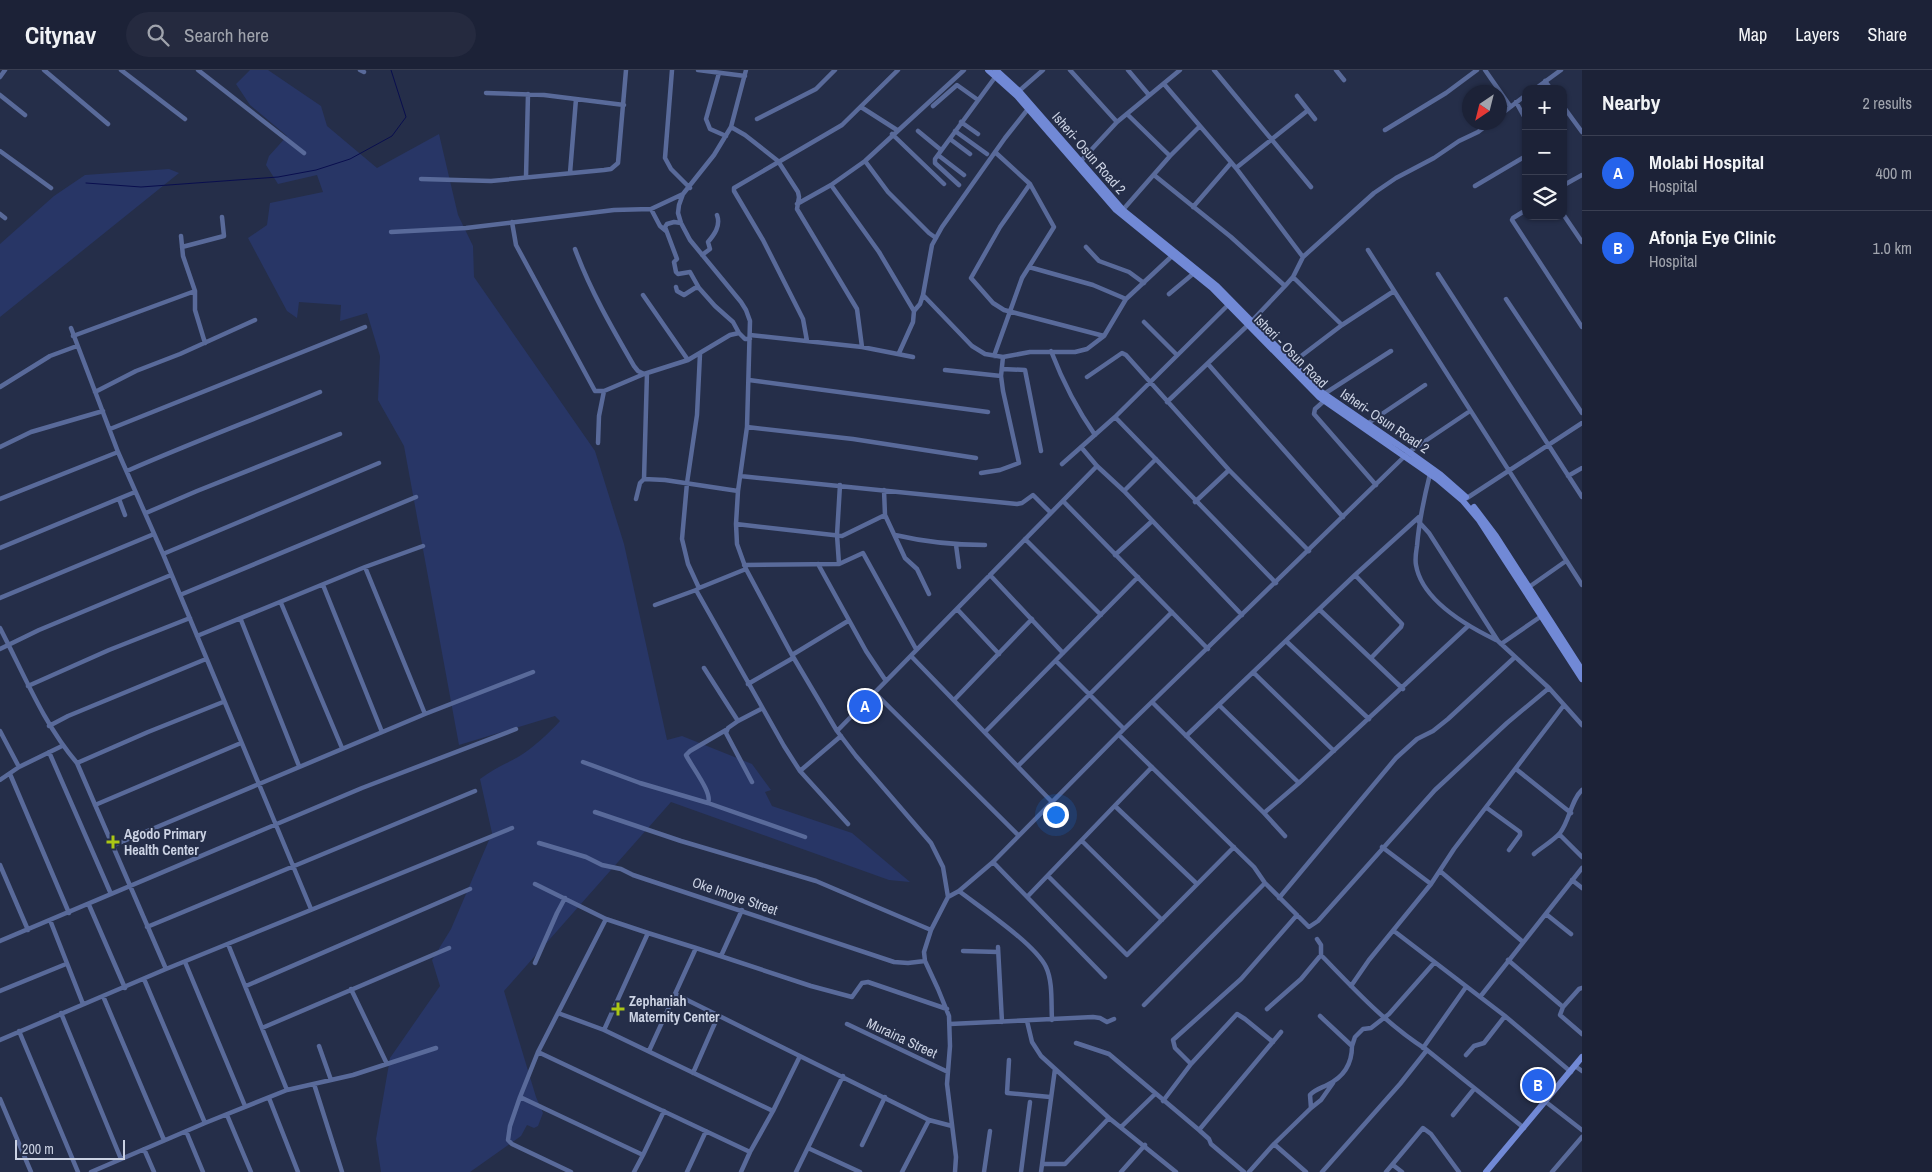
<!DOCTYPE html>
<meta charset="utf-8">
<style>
:root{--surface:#1c2237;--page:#252a3f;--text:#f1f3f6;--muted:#a0a4ad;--line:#3a3f52;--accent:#2563eb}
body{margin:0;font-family:"Archivo Narrow",sans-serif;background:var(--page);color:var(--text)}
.controls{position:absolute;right:15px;top:15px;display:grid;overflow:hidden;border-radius:10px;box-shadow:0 1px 4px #0004}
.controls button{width:45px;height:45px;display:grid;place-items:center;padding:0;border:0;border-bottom:1px solid var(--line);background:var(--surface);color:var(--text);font:25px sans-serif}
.compass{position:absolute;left:1462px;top:15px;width:45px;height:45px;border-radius:50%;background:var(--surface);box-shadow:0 1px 4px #0004;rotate:215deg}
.scale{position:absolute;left:15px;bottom:12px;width:110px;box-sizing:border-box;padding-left:5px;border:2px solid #cbd2e3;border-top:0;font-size:14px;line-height:18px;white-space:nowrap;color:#cbd2e3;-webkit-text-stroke:4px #252e49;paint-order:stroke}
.you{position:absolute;left:1055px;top:744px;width:18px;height:18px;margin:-12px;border:4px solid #fff;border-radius:50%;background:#1a73e8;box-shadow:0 0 0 8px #1a73e833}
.badge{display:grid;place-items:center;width:32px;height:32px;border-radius:50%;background:var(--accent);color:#fff;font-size:16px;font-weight:700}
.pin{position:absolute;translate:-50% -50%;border:2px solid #fff;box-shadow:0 1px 5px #0006}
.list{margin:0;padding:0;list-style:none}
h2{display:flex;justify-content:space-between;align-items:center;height:65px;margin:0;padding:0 20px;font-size:21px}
h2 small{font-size:16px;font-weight:400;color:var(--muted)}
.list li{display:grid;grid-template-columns:32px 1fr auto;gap:15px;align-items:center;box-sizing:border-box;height:75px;padding:0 20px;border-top:1px solid var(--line)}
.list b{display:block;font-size:19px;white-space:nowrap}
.list p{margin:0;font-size:16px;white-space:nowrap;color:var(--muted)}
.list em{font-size:16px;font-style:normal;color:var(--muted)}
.icon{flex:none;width:28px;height:28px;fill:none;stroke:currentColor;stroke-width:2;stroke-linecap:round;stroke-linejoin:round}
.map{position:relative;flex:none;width:1582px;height:1102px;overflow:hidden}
header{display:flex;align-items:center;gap:30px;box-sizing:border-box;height:70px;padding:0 25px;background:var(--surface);border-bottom:1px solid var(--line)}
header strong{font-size:24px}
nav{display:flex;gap:28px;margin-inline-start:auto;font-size:18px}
.search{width:350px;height:45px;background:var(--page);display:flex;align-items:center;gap:12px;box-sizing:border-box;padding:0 18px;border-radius:28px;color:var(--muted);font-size:19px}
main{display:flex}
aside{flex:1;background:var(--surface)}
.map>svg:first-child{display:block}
</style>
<header>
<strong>Citynav</strong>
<div class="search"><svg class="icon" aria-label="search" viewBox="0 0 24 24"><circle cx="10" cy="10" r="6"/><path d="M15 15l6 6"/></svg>Search here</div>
<nav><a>Map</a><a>Layers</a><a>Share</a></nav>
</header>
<main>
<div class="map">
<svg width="1582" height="1102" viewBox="0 0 1582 1102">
<rect width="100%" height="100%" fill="#252e49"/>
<path fill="#283666" d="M250,0H268L321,36L327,56L377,98L439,64L458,145L473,176L474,207L595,381L624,474L667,670L682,666L752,694L771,720L765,722L772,736L852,763L910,812L889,810L671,732L504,921L536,1027L543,1043L538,1056L534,1058L527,1055L521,1066L470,1102H381L376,1069L390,988L440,916L432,890L451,859L492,763L480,709C492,700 505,694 518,687C533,678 548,664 560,651L555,646L459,675L404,376L378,330L380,286L367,243L340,251L341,235L299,232L297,248L287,241L248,168L267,155L270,133L323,122L317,105L278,114L266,95L269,86L287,66L250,35L236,14Z
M169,99L179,103L0,247V174L54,126L85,105Z"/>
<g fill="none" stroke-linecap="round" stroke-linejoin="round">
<path stroke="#090e4e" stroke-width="1" d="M86,113L141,117L278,107L316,100L350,89L392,66L406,47L391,0"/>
<path stroke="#596a9a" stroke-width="4.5" d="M44,0L108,54
M121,0L185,49
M198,0L304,83
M360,0L364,2
M672,0L665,88L671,99L690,118
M698,0L745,6
M746,0L731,57L714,85L683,124L679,135L678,143L681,153L690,170L741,232L746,240L750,251L747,357L738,421L736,454L737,474L746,499L792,585L837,661L856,686L931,773L943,797L948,827L931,860L924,882L925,891L938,919L949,946L950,976L947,1014L956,1087L955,1102
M1070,0L1117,52
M1128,0L1149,25
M1214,0L1311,117
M1336,0L1344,10
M1485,0L1510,36
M719,3L706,49L710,59L726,66
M0,7L5,0
M1545,11L1551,19
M1164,14L1236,98L1303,187L1293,207L1285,216L1248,255L1167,332
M1535,19L1561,0
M1019,21L1043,0
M486,23L544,25L624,35
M0,25L25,45
M1297,26L1315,49
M1516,32L1526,50
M933,36L957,15L978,30
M1563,36L1582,62
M861,37L897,60
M1028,39L1005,68L942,157L932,175L923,225L972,276L985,284L1003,287L1030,282H1075L1087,279L1104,266L1126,229L1172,186
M1127,44L1170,86
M1500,45L1526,25
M757,49L816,19L835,0
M961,52L978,64
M731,57L745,65L778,91L798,122L799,127L797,139L857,239L862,277
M1385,60L1446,23L1477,0
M918,61L941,80
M955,61L987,84
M892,64L944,114
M950,69L970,84
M0,81L51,118
M938,85L964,105
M865,91L888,122L929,163L936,168
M1080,92L1117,52L1180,0
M1236,98L1307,41
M570,103L576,29
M1154,105L1231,167L1285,216
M526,107L528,24
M421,109L491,111L604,100L611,99L618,93L626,0
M1030,114L1000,157L971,208L993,233L1004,240L1104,266
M831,115L879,182L914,241L913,252L899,283
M959,115L935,93V89L996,6
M1564,115L1582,105
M1475,116L1526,86
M797,134L831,115L865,91L964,0
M1193,137L1231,93
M651,139L660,156L666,161
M1526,140L1513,148L1512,150L1582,257
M1121,142L1170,86L1200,56
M0,144L5,148
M1563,144L1582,172
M512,152L516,175L595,321H604L644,304L688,290L730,265L739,263L745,269H750
M681,153L674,152L667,154L665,157L677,189L674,192L676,202L678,204L690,202L699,218L715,236L733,252L739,263
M391,162L466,158L614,140L651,139L683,124
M181,166L183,186L195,221V240L205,273
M182,177L224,166L222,147
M1086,177L1099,191L1129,202L1144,213
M575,179C590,220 612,258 634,296L638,301L644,304
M1368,180L1582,515
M702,185L710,179L708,172C714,165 721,156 717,145
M1303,187L1374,123L1396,108L1434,88L1459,71L1478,62L1491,52
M1029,197L1093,215L1126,229
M1438,204L1582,427
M1293,207L1342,255
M676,217L677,221L684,225L695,218H699
M1169,224L1194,203
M643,225L688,290
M1506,229L1582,343
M914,241L920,234L923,225
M1144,252L1176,284
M71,258L118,382L163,484L311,839
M750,265L862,277L913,287
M73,266L195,221
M807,271L803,249L763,170L734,121V118L842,55L898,0
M1051,281C1063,312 1076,338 1095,365
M700,284L697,345L687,413L682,469L688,494L699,518L696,520L784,676L800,701L848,754
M994,286L1022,208L1054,157L1030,114L995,82
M1292,293L1342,255L1394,221
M1208,294L1343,447
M1002,299L1025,300L1041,381
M945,300L1001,306
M1087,307L1122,283L1126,285L1229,400L1309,481
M749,310L988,342
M0,317L50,286L77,276
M95,322L136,301L180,284L255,250
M1324,324L1391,281
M1324,331L1315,339L1314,344L1376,415
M1115,347L1276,513
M1367,354L1425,315
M747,357L853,369L976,388
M110,359L365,257
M598,373L599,346L604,321
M0,377L31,362L103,341
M1081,377L1097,396L1124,421L1242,545
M1062,394L1115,347L1228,235
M127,401C191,373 255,349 320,322
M981,403L1000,400L1019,393L1003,321L1001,306L1003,287
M1430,404C1424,428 1419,451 1417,476C1416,482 1415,490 1416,495C1422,531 1467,556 1496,570
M740,406L1017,434L1022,433L1033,425L1051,443
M1568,406L1582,398
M644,409L665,410L738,421
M884,420L885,445L905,488L917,499L929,524
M1124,421L1156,389
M1467,428L1582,353
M0,429L118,382
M119,429L125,445
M636,429L640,413L644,409L647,303
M1063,431L1208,579
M1195,432L1229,400
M146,443L197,421L340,364
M1419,452L1429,463L1498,571L1549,618L1582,655
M736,454L842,466L885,445
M895,465C925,472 954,475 985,475
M1025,469L1101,545
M956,475L959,497
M0,478L135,422
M163,484L379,393
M1115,485L1151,452
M818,494L866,581L886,611
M839,494L837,465L840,415
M744,495L839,494L863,483L916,579
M365,497L425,644
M990,505L1063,583
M1355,505L1402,554L1401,557L1371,588
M323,515L382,662
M1529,517L1566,491
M699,518L746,499
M180,525L416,427
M0,528L154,464
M281,533L342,678
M655,535L696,520
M957,539L999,584
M1320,540L1403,619
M241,550L299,696
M0,558C24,604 43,653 77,693L166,899
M197,566L365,497L423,476
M1286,571L1369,649
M1501,574L1540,547
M0,579L39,560L171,505
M792,585L848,551
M911,586L1052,732
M1056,591L1124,659
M704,598L738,651L761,639
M1254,603L1334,681
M748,614L793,588
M28,616L109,580L190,548
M875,623L1018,765
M954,630L1032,549
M1152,632L1264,743L1299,713L1468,556
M1219,635L1299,713
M738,651L728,658L726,663L752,712
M49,656L68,646L206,589
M0,661L19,697
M837,661L1097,396
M985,662L1138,507
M1119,665L1254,797L1265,813L1309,857L1318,851L1435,720L1507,653L1549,618
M1186,666L1355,505L1419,447
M49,682L111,824
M583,692L640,713L708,733C713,723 691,696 686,685L690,681L726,660
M77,693L148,662L223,632
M1018,696L1172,542
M1516,699L1571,743
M800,701L841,666
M10,704L69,843
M0,710L19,697L62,676
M708,733L805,767
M95,735L241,673
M1116,737L1197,814
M1487,738L1520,762V765L1509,780
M595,742L681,771L816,811L931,860
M1264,743L1285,766
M1559,764L1582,787
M1082,771L1162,850
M539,773L586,787L602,795L621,799L633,805L894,892L908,893L925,891
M112,776L425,644L533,602
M1382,777L1431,814
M1534,784C1542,777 1553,771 1560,763C1570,750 1571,730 1582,720
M993,792L1105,907
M0,795L28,860
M1440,801L1523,872
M1048,806L1127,885L1234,777
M1572,810L1582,818
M535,814L606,849
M959,821C981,838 1035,874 1046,897C1053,912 1051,933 1052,950
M948,827L959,821L993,792L1124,659L1409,382L1470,341
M1027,827L1152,697
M1279,828L1396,688L1417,669L1433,661L1448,649L1515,587
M89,835L125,918
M1546,844L1571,864
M606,849L648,863L604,960L773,1041L750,1082L538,982Z
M50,850L83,934
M147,857L475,721
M1394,861L1505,946L1571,1002
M648,863L696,878
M1317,869L1321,875V885C1354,919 1386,954 1427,980L1524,1058
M0,871L362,718L516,659
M228,874L287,1020
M998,877L1002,952
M963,881L998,882
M721,886L742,840
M1508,890L1563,937L1560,945L1582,964
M185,892L245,1036
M535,893L557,843L565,828
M144,909L205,1053
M246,916L470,819
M1351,916L1369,890L1431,814L1454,779L1564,635
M351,919L387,994
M0,921L66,894
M103,926L164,1070
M1480,927L1582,798
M1144,935L1265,813
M1563,937L1579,919L1582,918
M947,939L868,912L862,913L852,927L811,916L696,878L675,924L929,1050L952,1056
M1267,939L1301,909L1321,885
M61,943L121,1089
M558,943L604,960
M1027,951L1032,972L1041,986L1109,1048L1176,1102
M847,954L948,1002
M950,954L1093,947L1100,948L1107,952L1114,949
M262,958L449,878
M19,961L78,1102
M0,970L166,899L512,758
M1076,973L1109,984L1199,1060L1209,1069L1211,1074L1244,1102
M319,976L331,1010
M1352,976L1355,967L1363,959L1371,958L1389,944L1434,893
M1423,978L1466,917
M649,981L675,924
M538,982L520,1027L643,1085L634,1102
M1466,985L1474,976L1484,973L1505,946
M1009,990L1007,1023L1050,1027
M1191,994L1175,978L1173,970L1241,909L1297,845
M1575,996L1582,1001
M693,1003L718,946
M314,1014L342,1102
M520,1027L510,1056L508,1070L512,1074L571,1102
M269,1028L298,1102
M0,1029L31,1102
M1163,1031L1191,994L1237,944L1245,949L1273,972
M1546,1032L1582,1060
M1311,1038L1321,1030L1333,1013
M773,1041L800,986
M227,1045L251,1102
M1453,1045L1474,1019
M1121,1057L1155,1024
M1199,1060L1281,962
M186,1061L203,1102
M1274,1074L1306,1102
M862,1075L885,1027
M808,1078L860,1102
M144,1079L154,1102
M643,1085L664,1041
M1042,1094H1065L1109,1048
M1393,1095L1402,1102
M91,1102L205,1053L287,1020L353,1005L436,978
M687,1102L706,1061
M741,1102L750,1082
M796,1102L843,1006
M902,1102L929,1050
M984,1102L990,1061
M1021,1102L1030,1032
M1041,1102L1055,999
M1121,1102L1145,1075
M1249,1102L1274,1074L1311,1038L1310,1025C1314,1020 1321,1018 1327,1015C1344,1007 1352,993 1352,976L1320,946
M1322,1102L1400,1014L1427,980
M1386,1102L1423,1058L1431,1064L1459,1102
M1552,1102L1582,1067"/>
<path stroke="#7189d6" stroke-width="6" d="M988,0L1017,26L1116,140L1212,218L1319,327L1437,409L1463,431L1479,450L1582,609
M996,0L1019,21L1123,140L1217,216L1320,321L1409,382L1441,405L1466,427
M1474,437L1496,466L1582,600
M1486,1102L1582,987"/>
</g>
<g fill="#abc614" stroke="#252e49" stroke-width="2">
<path d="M110.5 764.5h5v5h5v5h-5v5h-5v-5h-5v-5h5z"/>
<path d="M615.5 931.5h5v5h5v5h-5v5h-5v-5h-5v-5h5z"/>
</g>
<g text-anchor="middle" stroke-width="4" stroke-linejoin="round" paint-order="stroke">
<g font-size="14" fill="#cbd2e3" stroke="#252e49">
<text transform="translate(1089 83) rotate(49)" y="5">Isheri- Osun Road 2</text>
<text transform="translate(1291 281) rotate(45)" y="5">Isheri - Osun Road</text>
<text transform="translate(1385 351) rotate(34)" y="5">Isheri- Osun Road 2</text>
<text transform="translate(735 826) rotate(19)" y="5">Oke Imoye Street</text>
<text transform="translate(902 968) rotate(25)" y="5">Muraina Street</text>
</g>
<g font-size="14" font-weight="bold" fill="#cbd2e3" stroke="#252e49" text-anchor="start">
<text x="124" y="769">Agodo Primary<tspan x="124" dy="16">Health Center</tspan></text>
<text x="629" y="936">Zephaniah<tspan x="629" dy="16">Maternity Center</tspan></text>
</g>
</g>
</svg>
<div class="controls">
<button>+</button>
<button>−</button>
<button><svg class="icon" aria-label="layers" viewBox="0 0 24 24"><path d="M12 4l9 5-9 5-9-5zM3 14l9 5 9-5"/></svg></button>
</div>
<svg class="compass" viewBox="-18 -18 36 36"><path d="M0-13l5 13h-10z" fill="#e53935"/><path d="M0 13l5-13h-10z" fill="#a0a4ad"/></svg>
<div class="scale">200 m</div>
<div class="you"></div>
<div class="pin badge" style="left:865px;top:636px">A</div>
<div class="pin badge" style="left:1538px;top:1015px">B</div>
</div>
<aside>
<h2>Nearby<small>2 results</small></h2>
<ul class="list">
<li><span class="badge">A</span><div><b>Molabi Hospital</b><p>Hospital</p></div><em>400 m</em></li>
<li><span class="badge">B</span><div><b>Afonja Eye Clinic</b><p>Hospital</p></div><em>1.0 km</em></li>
</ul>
</aside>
</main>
